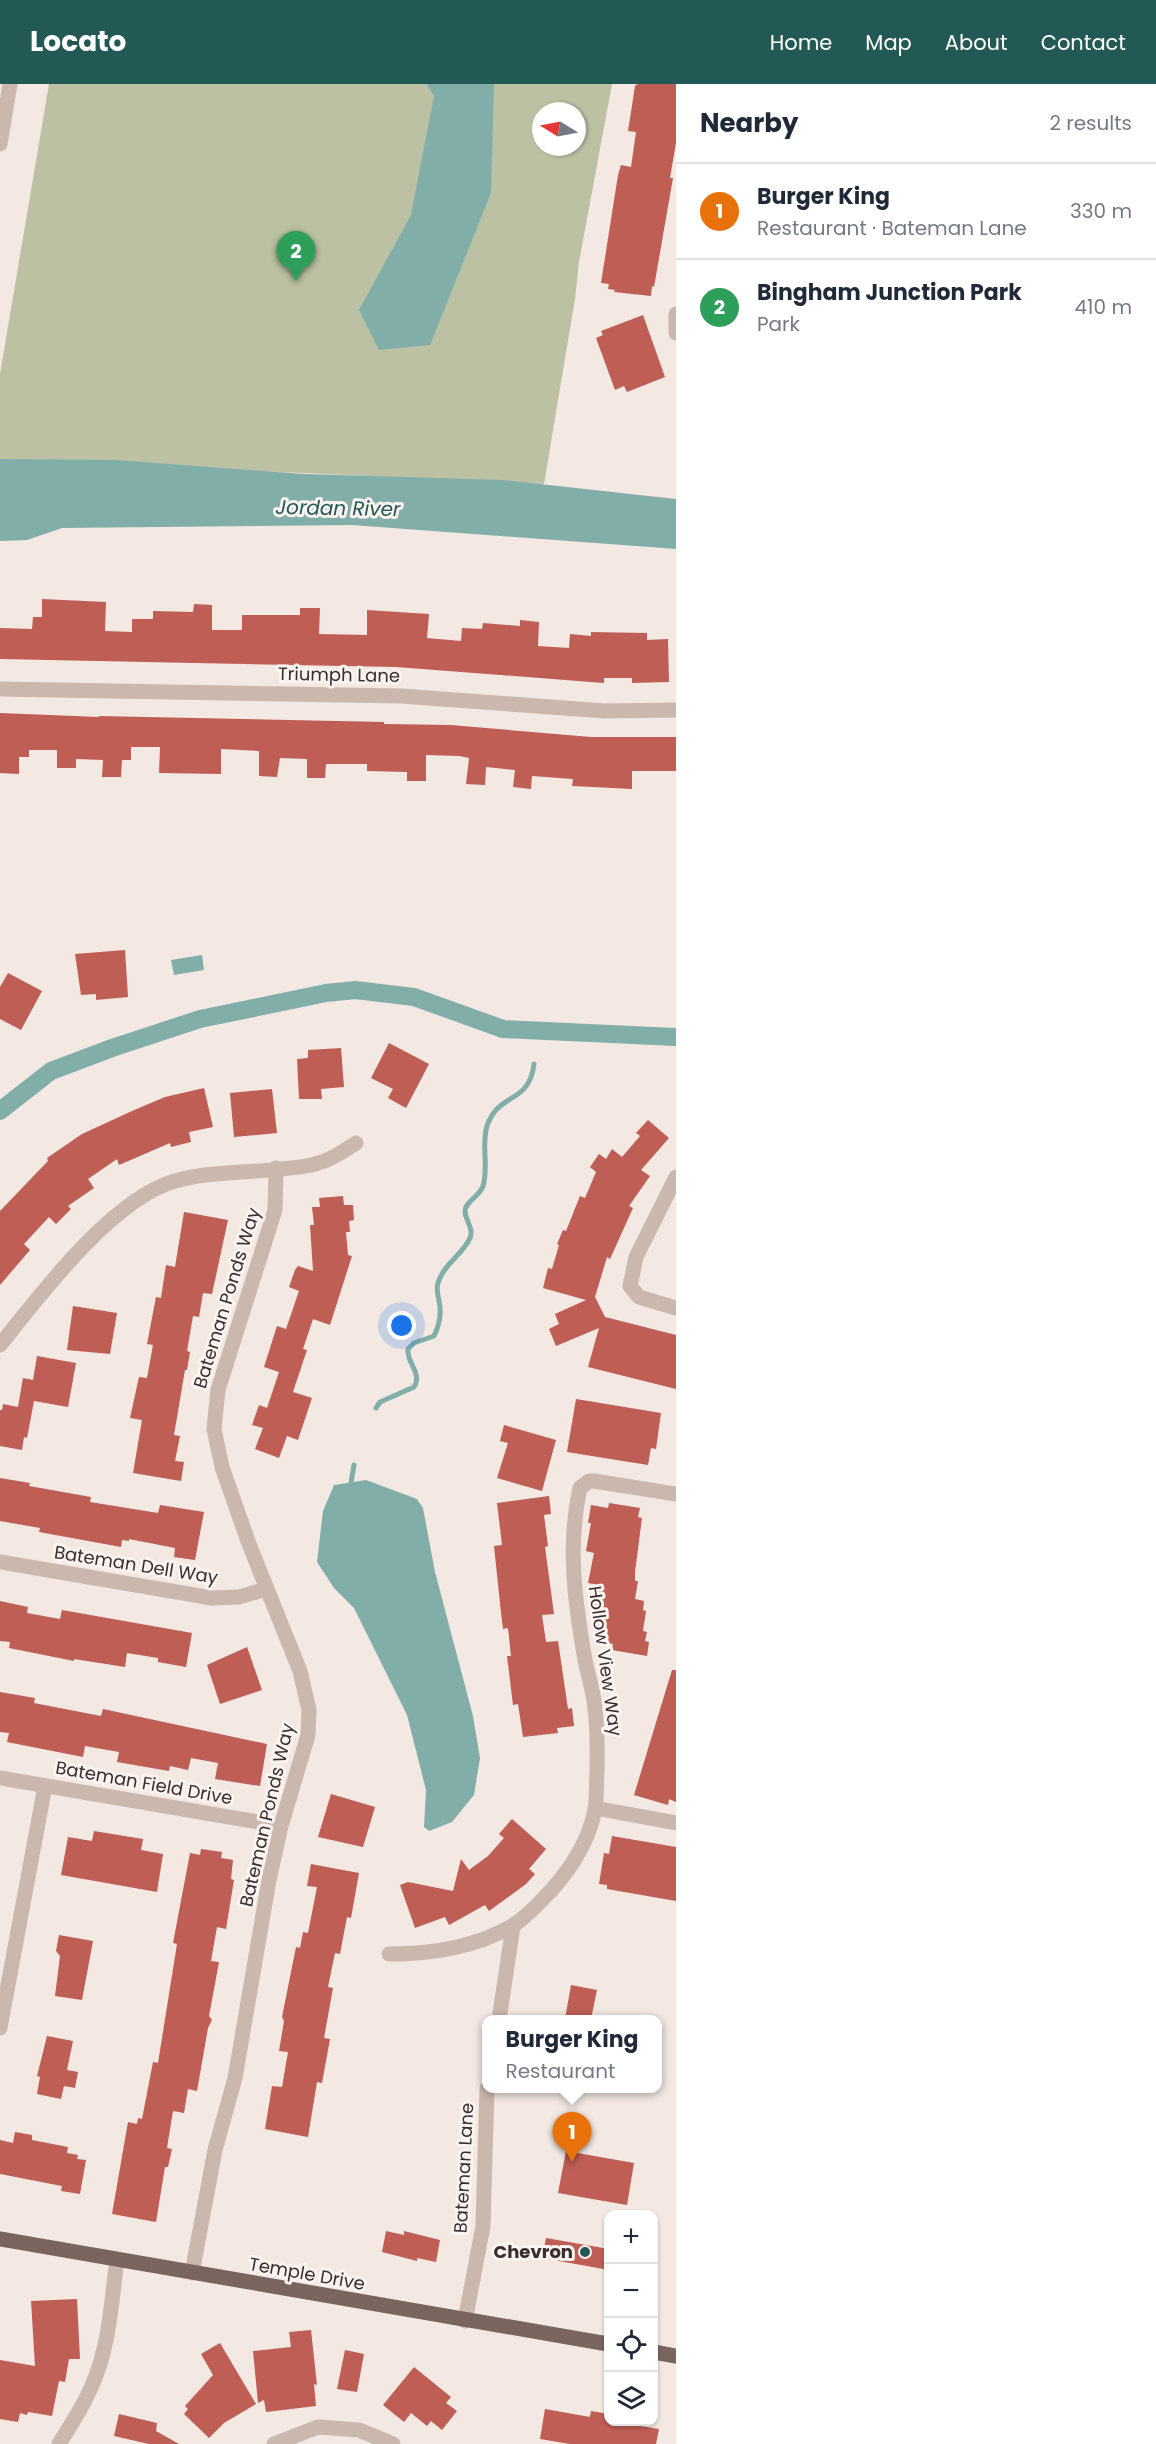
<!DOCTYPE html>
<meta charset="utf-8">
<style>
:root{--surface:#fff;--page:#f2f2f3;--text:#1f2937;--muted:#747a83;--line:#e0e1e3;--accent:#235955}
body{margin:0;font-family:Poppins,sans-serif;background:var(--page);color:var(--text)}
.controls{position:absolute;right:18px;bottom:18px;display:grid;overflow:hidden;border-radius:12px;box-shadow:0 2px 4px #0004}
.controls button{width:54px;height:54px;display:grid;place-items:center;padding:0;border:0;border-bottom:2px solid var(--line);background:var(--surface);color:var(--text);font:30px sans-serif}
.compass{position:absolute;left:532px;top:18px;width:54px;height:54px;border-radius:50%;background:var(--surface);box-shadow:0 2px 4px #0004;rotate:280deg}
.you{position:absolute;left:402px;top:1242px;width:21px;height:21px;margin:-15px;border:4px solid #fff;border-radius:50%;background:#1a73e8;box-shadow:0 0 0 9px #1a73e833}
.badge{display:grid;place-items:center;width:39px;height:39px;border-radius:50%;background:var(--accent);color:#fff;font-size:20px;font-weight:700}
.pin{position:absolute;translate:-50% -50px;filter:drop-shadow(0 2px 3px #0008)}
.pin::after{content:'';position:absolute;top:32px;width:21px;height:18px;background:inherit;clip-path:polygon(0 0,100% 0,50% 100%)}
.popup{position:absolute;left:482px;top:1931px;width:180px;height:78px;box-sizing:border-box;display:grid;place-content:center;border-radius:12px;background:var(--surface);filter:drop-shadow(0 2px 4px #0005);font-size:20px;white-space:nowrap;color:var(--muted)}
.popup b{font-size:22px;color:var(--text)}
.popup::after{content:'';position:absolute;left:50%;top:100%;margin-left:-12px;border:12px solid transparent;border-top-color:var(--surface)}
.list{margin:0;padding:0;list-style:none}
h2{display:flex;justify-content:space-between;align-items:center;height:78px;margin:0;padding:0 24px;font-size:26px}
h2 small{font-size:20px;font-weight:400;color:var(--muted)}
.list li{display:grid;grid-template-columns:39px 1fr auto;gap:18px;align-items:center;box-sizing:border-box;height:96px;padding:0 24px;border-top:2px solid var(--line)}
.list b{display:block;font-size:22px;white-space:nowrap}
.list p{margin:0;font-size:20px;white-space:nowrap;color:var(--muted)}
.list em{font-size:20px;font-style:normal;color:var(--muted)}
.icon{flex:none;width:33px;height:33px;fill:none;stroke:currentColor;stroke-width:2;stroke-linecap:round;stroke-linejoin:round}
.map{position:relative;flex:none;width:676px;height:2360px;overflow:hidden}
header{display:flex;align-items:center;gap:36px;box-sizing:border-box;height:84px;padding:0 30px;background:var(--accent);color:#fff}
header strong{font-size:28px}
nav{display:flex;gap:33px;margin-inline-start:auto;font-size:21px}
main{display:flex}
aside{flex:1;background:var(--surface)}
.map>svg:first-child{display:block}
</style>
<header>
<strong>Locato</strong>
<nav><a>Home</a><a>Map</a><a>About</a><a>Contact</a></nav>
</header>
<main>
<div class="map">
<svg width="676" height="2360" viewBox="0 0 676 2360">
<rect width="100%" height="100%" fill="#f3e8e2"/>
<path fill="#bbc1a2" fill-rule="evenodd" d="M49,0H612L579,178L575,215L544,400L0,375V290ZM541,27H577V63H541Z"/>
<path fill="#82aeaa" d="M427,0H494L491,109L430,261L379,266L359,226L411,131L434,12Z
M0,375L115,376L305,390L503,396L676,415V465L352,441L62,444L27,456L0,457Z
M202,871L204,886L174,891L171,876Z
M366,1396L417,1415L423,1424L435,1488L473,1632L480,1674L474,1711L452,1738L429,1747L424,1743L426,1706L407,1631L354,1524L334,1504L317,1478L323,1427L334,1401Z"/>
<g fill="none" stroke-linecap="round" stroke-linejoin="round">
<path stroke="#82aeaa" stroke-width="5" d="M376,1324L380,1318L414,1303C423,1289 406,1279 408,1265L414,1259L434,1252C440,1240 442,1230 439,1217C438,1210 436,1205 438,1199C443,1181 464,1169 470,1154C474,1144 465,1136 465,1127C465,1118 480,1112 483,1102C489,1082 481,1061 487,1042C499,1007 529,1021 534,980
M351,1399L354,1381"/>
<path stroke="#82aeaa" stroke-width="18" d="M0,1027L51,987L112,964L200,935L326,909L355,906L414,913L503,945L676,953"/>
</g>
<path fill="#bf5e54" d="M638,0H676V59L670,94H673L654,203L652,202L651,212L614,208L615,206L608,205L609,200L601,199L618,91L621,81L631,83L636,48L628,47L635,2Z
M643,231L665,293L627,308L624,302L615,306L596,254L603,251L601,247Z
M42,515L106,518L105,547L132,548V535H153V527L193,528L194,520L212,521V546H242V531H300V524H320L319,550L367,551V526L429,530L427,554L461,557L462,544L482,545L483,539L520,542V536L539,538L538,562L569,564L570,550L591,552V548L647,549V556L668,555L669,598L632,599V594H604V599L396,583L0,575V544L32,545L33,533H42Z
M0,629L99,633V632L384,638V640L451,641L591,653H676V687H632V705L572,702L573,695L532,692L531,705L513,703L515,686L486,683L485,701L466,700L469,674L459,672L426,671V697H407V688L367,687V680H326L325,694H307V675L280,674L277,693L259,692V667L221,665V690L159,689L160,663H131V676H122L121,693H102L103,676L76,675V684H57V666H29V673H19V690L0,689Z
M125,866L128,913L96,916V910L81,911L75,870Z
M8,889L42,907L21,946L0,935V903Z
M389,959L429,980L406,1024L388,1014L393,1005L371,994Z
M341,964L344,1003L321,1005L322,1015H299L297,975L308,974V966Z
M204,1004L213,1043L189,1048L191,1058L171,1063L170,1059L119,1081L117,1075L88,1095L94,1104L68,1122L71,1125L56,1140L49,1133L24,1160L30,1166L0,1201V1127L48,1077L47,1074L82,1050L132,1027L165,1013Z
M272,1005L277,1049L234,1053L230,1009Z
M648,1036L669,1054L641,1086L650,1092L629,1122L633,1124L610,1175L607,1173L595,1213L605,1233L676,1251V1305L588,1283L599,1244L556,1262L549,1245L559,1240L555,1230L586,1216L543,1204L548,1184L552,1185L559,1161L557,1160L563,1146L566,1147L580,1112L585,1114L596,1088L590,1083L599,1070L606,1075L612,1065L622,1073L640,1052L636,1049Z
M343,1112L344,1121H353L354,1136L349,1137L350,1148H346L348,1171L352,1172L330,1241L313,1235L303,1265L307,1266L293,1308L312,1314L298,1356L287,1352L279,1374L255,1365L263,1344L252,1341L259,1321L267,1324L279,1288L264,1283L277,1242L286,1245L299,1207L289,1203L295,1186L298,1182L313,1187L310,1141H314L312,1123H320L319,1114Z
M184,1128L228,1136L212,1210L203,1209L199,1233L193,1232L187,1267L190,1268L187,1286H185L174,1351L180,1352L175,1377L184,1378L181,1397L133,1389L142,1336L130,1334L139,1293L147,1294L153,1261L147,1260L156,1213L161,1214L166,1181L175,1183Z
M73,1222L117,1229L110,1270L67,1266Z
M37,1272L76,1279L68,1323L34,1317L27,1354L24,1353L22,1366L0,1362V1326H2L3,1320L18,1323L23,1294L33,1296Z
M576,1315L661,1329L656,1365L651,1364L648,1381L567,1368Z
M504,1341L556,1356L542,1407L497,1394L508,1359L500,1357Z
M0,1394L30,1399L29,1402L91,1413L90,1418L158,1429L160,1421L204,1428L195,1476L174,1473L175,1464L129,1455V1457L122,1456L121,1463L39,1448L40,1444L0,1437Z
M549,1412L551,1430L544,1431L548,1462L545,1463L554,1530L542,1531L546,1558L558,1557L568,1625L572,1624L574,1642L557,1644L558,1649L523,1653L518,1620L513,1621L507,1572H511L508,1544L503,1545L501,1529L494,1462L502,1461L497,1419Z
M609,1419L640,1424L638,1433L642,1434L635,1488V1497H638L635,1515L644,1517L643,1526L646,1527L643,1547L647,1548L645,1557L649,1558L647,1572L612,1566L613,1560L596,1557L600,1533L592,1531L598,1501L588,1499L594,1469L586,1467L591,1439H588L591,1421L608,1424Z
M0,1517L28,1523L27,1529L60,1535L62,1526L192,1549L186,1583L158,1578V1574L127,1569L125,1583L74,1575V1577L9,1564L10,1558L0,1557Z
M247,1563L262,1606L220,1620L207,1581Z
M672,1586H676V1718L669,1715L668,1721L634,1711Z
M0,1608L35,1614L34,1619L101,1632L103,1625L267,1660L260,1702L215,1695L218,1679L191,1674L188,1686L170,1682L169,1687L117,1678L119,1668L85,1662L83,1673L7,1658L9,1649L0,1648Z
M331,1710L375,1723L363,1763L318,1753Z
M512,1735L546,1765L529,1785L535,1790L526,1800L489,1827L485,1821L449,1841L445,1833L415,1844L400,1801L408,1798L453,1807L461,1775L469,1786L488,1772L504,1754L499,1750Z
M94,1747L143,1755L141,1766L163,1770L157,1808L61,1791L68,1753L92,1757Z
M612,1752L676,1763V1817L607,1805V1801L599,1800L604,1769L609,1770Z
M201,1765L222,1768L221,1774L233,1776L231,1795L234,1796L226,1845L217,1843L211,1877L219,1878L209,1932L212,1936L208,1944L197,2007L188,2005L184,2029L173,2027L167,2064L172,2065L168,2083H165L156,2138L112,2130L128,2038L137,2040L138,2034L142,2035L153,1978L158,1979L177,1860L173,1859L190,1769L200,1771Z
M311,1780L359,1789L351,1834L347,1833L340,1870L335,1869L328,1903L333,1904L324,1954L330,1955L322,1999L317,1998L308,2053L265,2045L272,2002L282,2003L288,1968L279,1967L284,1937L282,1933L296,1863L300,1864L303,1848L308,1849L317,1803L307,1802Z
M59,1851L93,1857L82,1916L55,1912L60,1872L56,1867Z
M571,1901L597,1906L591,1935H565Z
M47,1952L73,1957L67,1986L78,1988L75,2004L64,2002L61,2015L37,2010L40,1993L37,1992Z
M15,2048L32,2051V2056L68,2063L67,2069L78,2071L77,2075L86,2076L80,2110L61,2107L62,2102L0,2090V2056L13,2059Z
M566,2067L634,2079L627,2121L558,2109Z
M386,2147L404,2151V2147L440,2156L436,2178L417,2174V2177L382,2168Z
M546,2154L609,2165V2186L542,2174Z
M77,2215L80,2275H69L65,2298L59,2297L52,2332L28,2328L27,2331L20,2329L18,2338L0,2335V2276L35,2282L31,2217Z
M311,2246L317,2301L314,2300L316,2322L266,2328L264,2316L258,2319L253,2267L291,2263L289,2248Z
M220,2259L256,2320L224,2339L209,2354L184,2330L188,2325L185,2322L213,2291L201,2270Z
M345,2266L364,2270L357,2308L337,2305Z
M414,2283L451,2313L446,2319L457,2327L442,2346L431,2337L427,2342L411,2329L404,2338L383,2321Z
M545,2325L590,2333L591,2327L609,2330V2337L659,2345L656,2360H570L540,2355Z
M119,2330L157,2339L156,2347L179,2360H149L114,2352Z"/>
<g fill="none" stroke-linecap="round" stroke-linejoin="round">
<path stroke="#cab7ae" stroke-width="15" d="M0,60L10,0
M676,230V249
M0,605L401,612L605,627L676,626
M676,1093L636,1173L630,1202L639,1213L676,1224
M0,1261C41,1210 112,1115 175,1097C218,1085 267,1090 311,1081C328,1078 342,1068 356,1059
M0,1478L212,1514L239,1513L266,1505
M0,1694L281,1742
M595,1724L676,1739
M389,1870C431,1870 476,1863 512,1842C524,1835 534,1824 543,1815C567,1791 589,1759 595,1725C597,1714 596,1701 597,1689C597,1668 598,1646 595,1625C594,1609 588,1592 585,1576C575,1519 567,1461 580,1404L589,1397H594L676,1410
M499,1936L513,1842
M0,1944L45,1702
M192,2189L215,2066L235,1994L269,1796L281,1742L308,1651L309,1626L300,1587L249,1460L222,1383L214,1345L218,1306L275,1126L276,1084
M465,2237L483,2142L487,2004
M59,2360C74,2336 89,2313 98,2286C110,2251 112,2212 117,2176
M274,2360L318,2343L359,2346L393,2360"/>
<path stroke="#7a645e" stroke-width="15" d="M0,2155L608,2260
M654,2268L676,2272"/>
</g>
<circle fill="#235955" stroke="#faf3ef" stroke-width="2" cx="585" cy="2168" r="6"/>
<g text-anchor="middle" stroke-width="6" stroke-linejoin="round" paint-order="stroke">
<g font-size="18" fill="#3a2e2c" stroke="#faf3ef">
<text transform="translate(339 591) rotate(1)" y="6">Triumph Lane</text>
<text transform="translate(227 1214) rotate(-73)" y="6">Bateman Ponds Way</text>
<text transform="translate(136 1481) rotate(9)" y="6">Bateman Dell Way</text>
<text transform="translate(605 1577) rotate(82)" y="6">Hollow View Way</text>
<text transform="translate(144 1699) rotate(10)" y="6">Bateman Field Drive</text>
<text transform="translate(267 1731) rotate(-77)" y="6">Bateman Ponds Way</text>
<text transform="translate(464 2084) rotate(-87)" y="6">Bateman Lane</text>
<text transform="translate(307 2190) rotate(10)" y="6">Temple Drive</text>
</g>
<g font-size="18" font-weight="bold" fill="#3a2e2c" stroke="#faf3ef" text-anchor="end">
<text x="573" y="2174">Chevron</text>
</g>
<g font-size="20" font-style="italic" fill="#235955" stroke="#faf3ef">
<text transform="translate(338 424) rotate(1)" y="7">Jordan River</text>
</g>
</g>
</svg>
<div class="controls">
<button>+</button>
<button>−</button>
<button><svg class="icon" aria-label="locate" viewBox="0 0 24 24"><circle cx="12" cy="12" r="6"/><path d="M12 2v4M12 18v4M2 12h4M18 12h4"/></svg></button>
<button><svg class="icon" aria-label="layers" viewBox="0 0 24 24"><path d="M12 4l9 5-9 5-9-5zM3 14l9 5 9-5"/></svg></button>
</div>
<svg class="compass" viewBox="-18 -18 36 36"><path d="M0-13l5 13h-10z" fill="#e53935"/><path d="M0 13l5-13h-10z" fill="#747a83"/></svg>
<div class="you"></div>
<div class="pin badge" style="left:572px;top:2078px;background:#e8710a">1</div>
<div class="popup"><b>Burger King</b>Restaurant</div>
<div class="pin badge" style="left:296px;top:197px;background:#2e9e5b">2</div>
</div>
<aside>
<h2>Nearby<small>2 results</small></h2>
<ul class="list">
<li><span class="badge" style="background:#e8710a">1</span><div><b>Burger King</b><p>Restaurant · Bateman Lane</p></div><em>330 m</em></li>
<li><span class="badge" style="background:#2e9e5b">2</span><div><b>Bingham Junction Park</b><p>Park</p></div><em>410 m</em></li>
</ul>
</aside>
</main>
